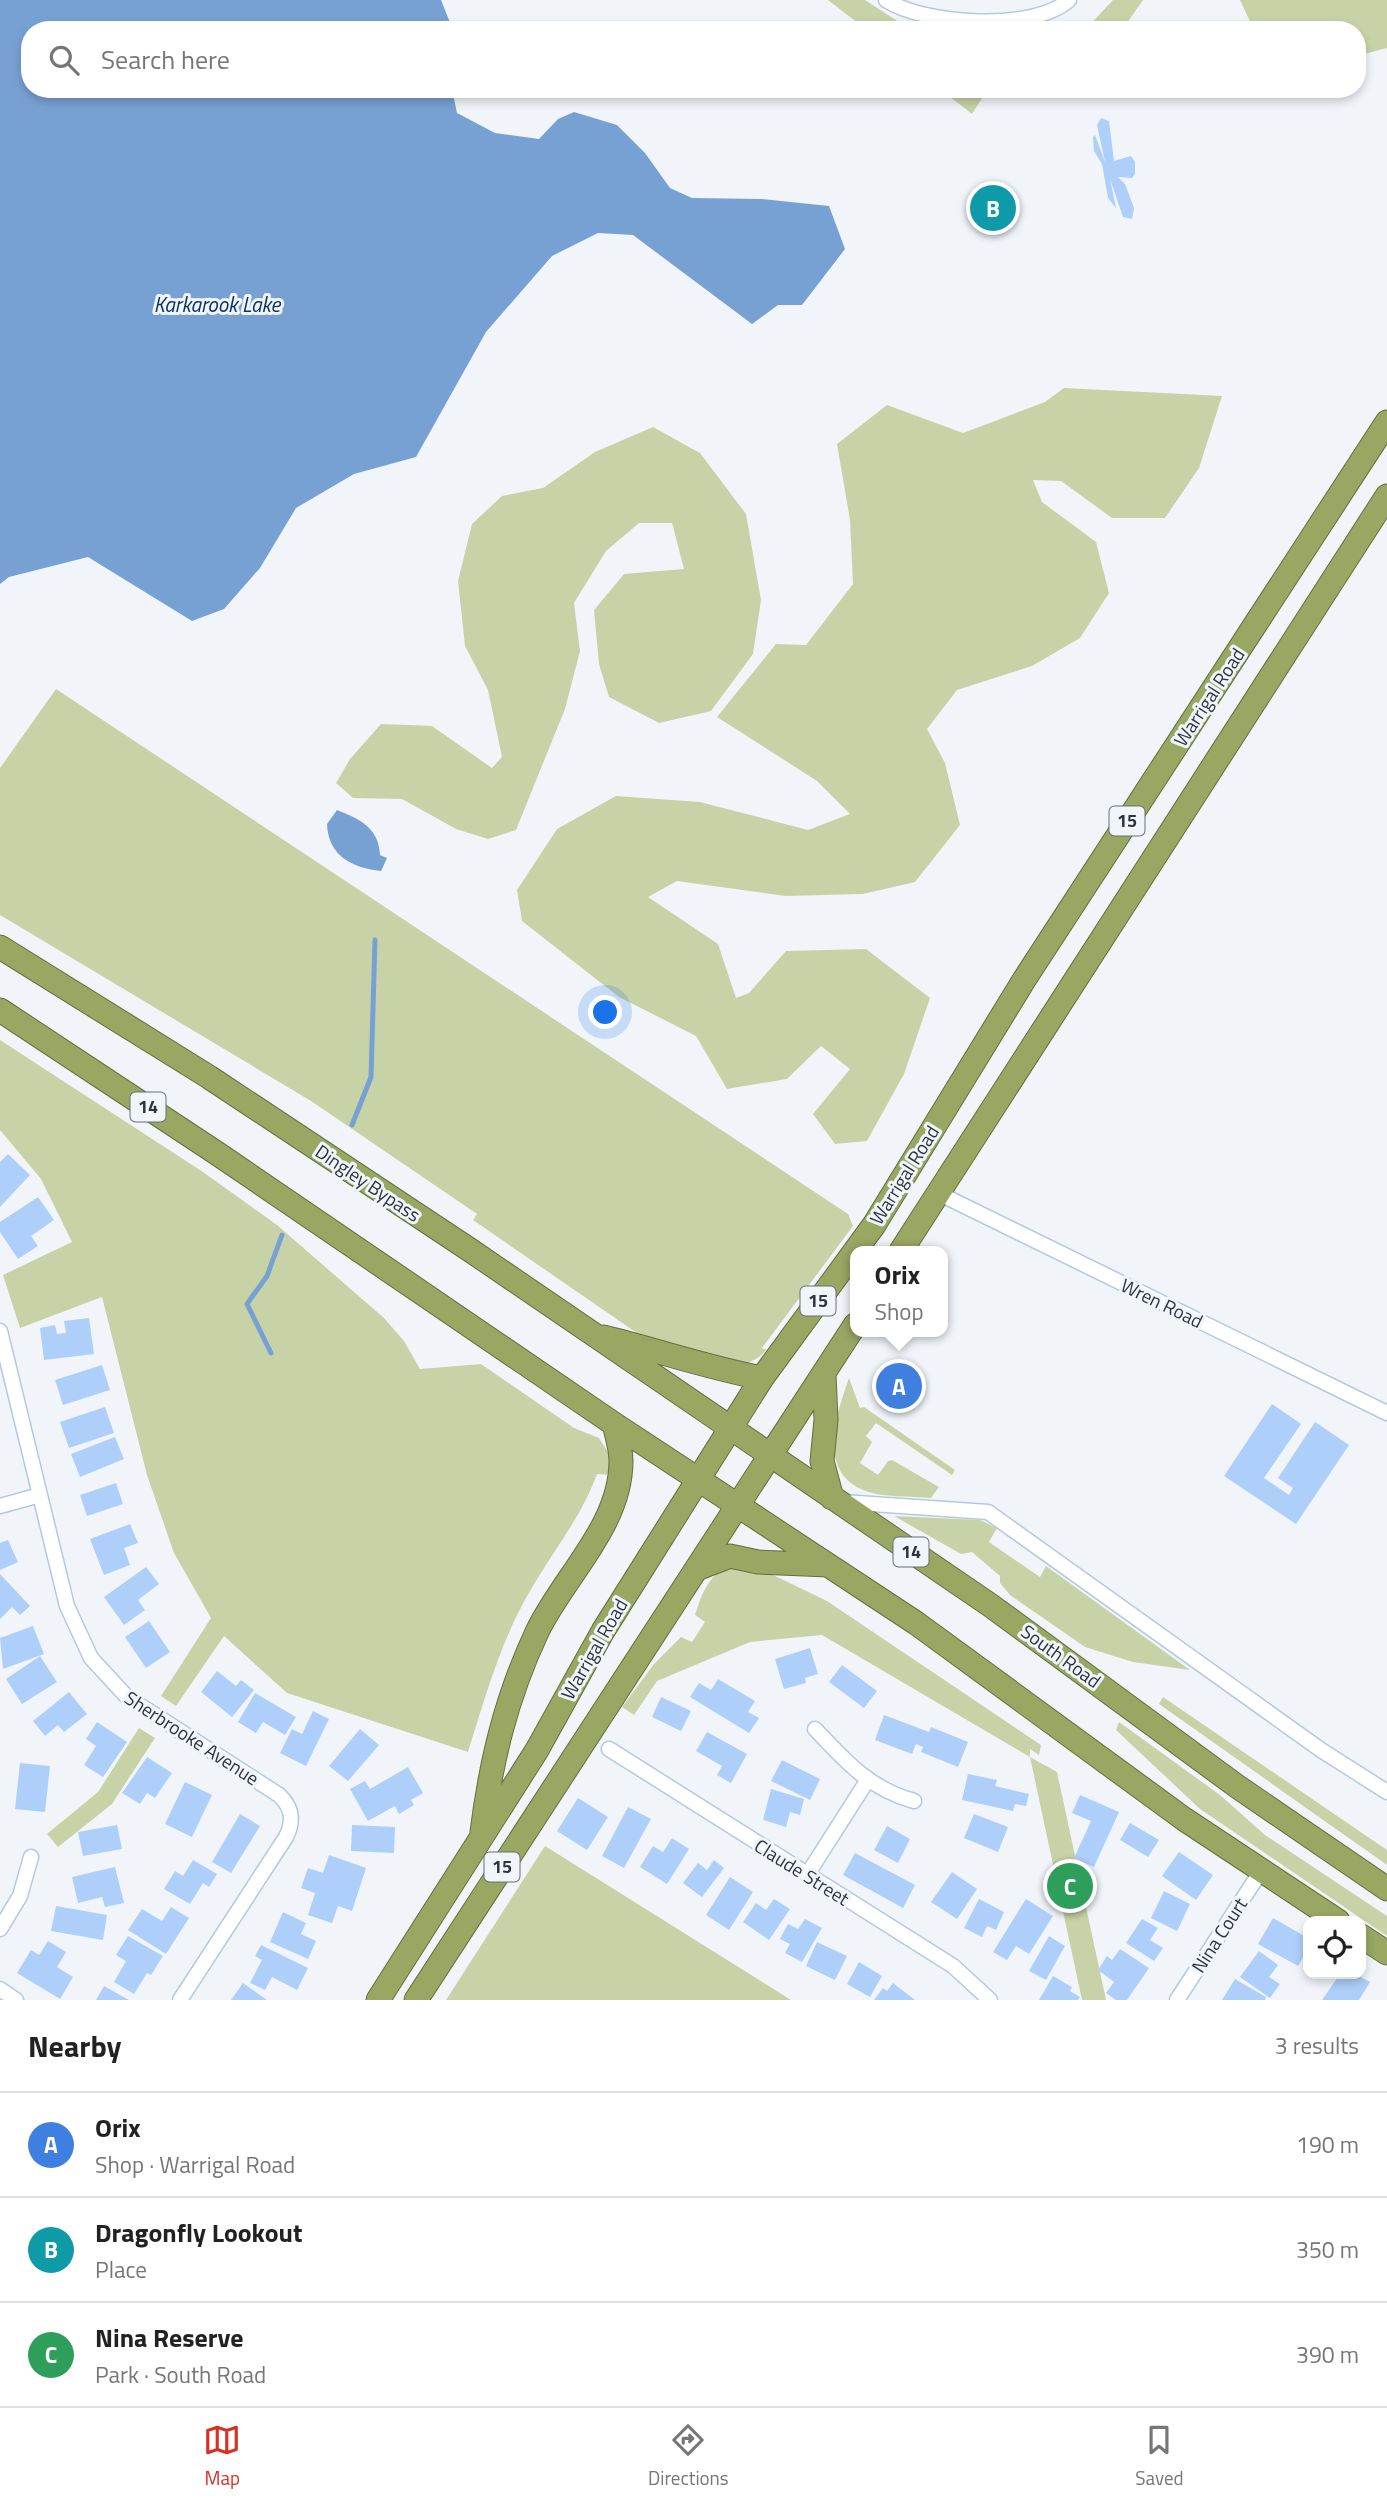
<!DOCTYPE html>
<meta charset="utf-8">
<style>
:root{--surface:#fff;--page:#f2f2f2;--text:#222;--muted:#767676;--line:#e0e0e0;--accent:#d93025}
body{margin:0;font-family:"Titillium Web",sans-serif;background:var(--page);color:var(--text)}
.controls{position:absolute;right:21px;bottom:21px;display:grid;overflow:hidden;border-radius:14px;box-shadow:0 4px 10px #0003}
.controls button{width:63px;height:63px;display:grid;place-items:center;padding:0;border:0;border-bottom:2px solid var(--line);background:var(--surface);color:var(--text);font:35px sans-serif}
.you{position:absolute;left:606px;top:1013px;width:24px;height:24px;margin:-18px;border:5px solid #fff;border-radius:50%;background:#1a73e8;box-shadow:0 0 0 10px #1a73e833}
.badge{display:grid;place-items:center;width:46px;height:46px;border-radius:50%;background:var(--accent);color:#fff;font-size:23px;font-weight:700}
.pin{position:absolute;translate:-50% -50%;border:4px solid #fff;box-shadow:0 2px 7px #0006}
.popup{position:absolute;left:850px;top:1246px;width:98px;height:91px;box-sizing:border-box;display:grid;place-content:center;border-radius:14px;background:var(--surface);filter:drop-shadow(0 2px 5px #0005);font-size:23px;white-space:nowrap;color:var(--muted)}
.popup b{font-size:26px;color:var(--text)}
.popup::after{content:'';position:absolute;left:50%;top:100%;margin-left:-14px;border:14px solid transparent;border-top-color:var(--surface)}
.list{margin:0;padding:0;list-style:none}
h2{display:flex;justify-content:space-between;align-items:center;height:91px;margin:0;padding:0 28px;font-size:30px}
h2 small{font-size:23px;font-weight:400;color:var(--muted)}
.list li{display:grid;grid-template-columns:46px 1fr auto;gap:21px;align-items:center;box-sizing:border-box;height:105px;padding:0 28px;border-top:2px solid var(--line)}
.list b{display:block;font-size:26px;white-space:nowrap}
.list p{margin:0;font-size:23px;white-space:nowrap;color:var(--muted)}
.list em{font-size:23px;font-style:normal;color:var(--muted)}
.icon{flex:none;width:38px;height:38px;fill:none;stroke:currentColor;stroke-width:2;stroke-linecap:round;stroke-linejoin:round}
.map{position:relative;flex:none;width:1387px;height:2000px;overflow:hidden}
.search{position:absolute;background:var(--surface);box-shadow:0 4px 10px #0003;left:21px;right:21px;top:21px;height:77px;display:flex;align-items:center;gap:18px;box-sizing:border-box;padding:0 24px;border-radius:28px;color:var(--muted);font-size:26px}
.sheet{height:406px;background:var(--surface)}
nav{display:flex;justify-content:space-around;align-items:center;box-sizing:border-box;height:98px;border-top:2px solid var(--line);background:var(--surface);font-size:19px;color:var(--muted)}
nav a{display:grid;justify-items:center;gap:4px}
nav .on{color:var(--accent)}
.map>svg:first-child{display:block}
</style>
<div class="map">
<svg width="1387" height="2000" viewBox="0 0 1387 2000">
<rect width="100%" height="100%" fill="#f1f5fa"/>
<path fill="#c7d3a7" d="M828,0H865L902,24L933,30H861L863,27Z
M1113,0H1143L1122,30H1085Z
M1240,0H1387V48L1357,56V30H1254Z
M940,89H988L972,114Z
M1064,388L1222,396L1199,468L1165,518H1112L1061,481L1033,480L1042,502L1096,542L1109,593L1080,638L1032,666L957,690L927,729L945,763L960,825L915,882L863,894L786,896L677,881L648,897L718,944L736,998L749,993L786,951L866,949L930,998L904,1074L867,1141L835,1144L813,1114L850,1069L821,1046L787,1079L727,1089L696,1036L619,997L522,921L517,890L557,829L616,796L700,802L808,830L850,814L817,781L717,717L776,644L806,645L853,584L850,520L837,444L887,405L963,433L1045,402Z
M653,427L700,453L746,514L761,600L753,654L711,711L659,723L609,697L599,664L594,610L624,574L684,569L672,523H639L606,551L574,603L580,651L565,709L516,830L488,839L456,829L402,799L353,798L336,783L350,759L381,724L432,726L492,768L502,757L488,690L465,646L458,581L472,524L502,496L543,488L595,452Z
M56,689L848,1214L853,1226L762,1348L766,1350C757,1361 747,1364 734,1365L647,1340L473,1220L477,1214L311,1101L0,915V768Z
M0,1040L203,1172L277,1225L384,1318L404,1341L420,1369L481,1364L574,1428L599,1438L610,1455L612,1475L597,1474C581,1518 553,1551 530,1591C501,1640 485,1698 468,1752L287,1693L224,1636L176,1706L161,1696L211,1618L174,1553L147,1475L102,1297L20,1328L3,1275L72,1242L41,1179L0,1130Z
M849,1378L860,1408L864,1407L955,1470L952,1475L876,1423L866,1436L872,1442L860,1463L878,1475L888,1461L892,1460L939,1487L931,1498C910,1496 880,1498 861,1489C817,1469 837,1412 849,1378Z
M894,1516L980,1520L997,1528L989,1542L1040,1577L1046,1566L1190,1670L1133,1662L1085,1647L1010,1595L1000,1583V1576L972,1552L961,1554Z
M732,1566L771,1574L827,1601L1041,1745L1039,1755L1030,1749V1757L1057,1772L1106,2000H1082L1030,1757L822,1635L750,1642L657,1681L634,1715L622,1707L654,1664L681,1637L692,1642L705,1622L695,1615C702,1594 709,1572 732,1566Z
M1163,1697L1387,1850V1865L1159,1704Z
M1119,1722L1220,1795L1265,1835L1387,1916V1936L1200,1809L1116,1730Z
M139,1728L155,1738L112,1804L58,1847L47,1834L98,1792Z
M545,1846L791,2000H446Z"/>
<path fill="#78a1d3" d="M0,0H441L453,30H30V89H452L457,113L495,133L539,139L558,119L574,112L617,125L645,153L670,188L692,198L762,199L829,206L845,249L802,305H778L752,324L633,235L598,233L552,256L486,332L416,457L354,474L296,508L260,568L224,609L192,621L88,557L9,577L0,584Z
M337,810C360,819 379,828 380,855L387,858L381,871C353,868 328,856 327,824Z"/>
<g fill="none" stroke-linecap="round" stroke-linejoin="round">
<path stroke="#78a1d3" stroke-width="5" d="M352,1125L371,1077L375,940
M271,1353L247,1304L267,1276L282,1235"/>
</g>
<path fill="#aecff9" d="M1101,118L1109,121L1114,161L1131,156L1135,162V174L1132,178L1118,177L1125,184L1134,208L1132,219L1123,217L1110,179L1116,208L1108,198L1102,164L1094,151L1093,137L1095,135L1105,162L1097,125Z
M8,1154L30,1175L0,1207V1162Z
M38,1197L54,1220L31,1236L38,1246L18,1259L0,1232V1222Z
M89,1318L94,1354L44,1360L40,1328L55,1325L57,1334L66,1333L64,1321Z
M102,1365L110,1390L63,1405L55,1380Z
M1272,1404L1301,1424L1264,1478L1289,1495L1293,1488L1278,1478L1315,1422L1349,1445L1296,1524L1224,1476Z
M105,1407L114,1433L69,1448L60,1422Z
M115,1437L124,1459L80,1477L71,1454Z
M116,1483L123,1504L87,1516L80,1495Z
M130,1524L138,1543L124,1548L130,1565L104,1575L90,1539Z
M8,1540L18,1562L0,1570V1543Z
M146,1567L159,1584L138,1600L145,1610L124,1625L104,1597Z
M0,1574L30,1606L20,1615L12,1607L0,1619Z
M149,1621L170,1652L146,1668L125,1637Z
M33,1626L44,1654L3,1669L0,1638Z
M810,1648L818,1674L805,1678L806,1683L784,1689L775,1659Z
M40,1656L57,1682L22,1704L6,1679Z
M842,1665L877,1691L864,1708L829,1682Z
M217,1671L236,1686L241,1680L254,1690L232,1717L201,1692Z
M718,1679L755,1701L748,1712L759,1718L749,1733L690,1697L699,1683L711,1690Z
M69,1692L87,1714L64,1732L58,1725L45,1736L33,1721Z
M255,1693L296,1717L285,1735L263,1722L256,1733L238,1722Z
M661,1697L691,1711L681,1731L652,1717Z
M313,1711L329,1719L306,1766L280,1753L292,1729L302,1734Z
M884,1715L929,1732L931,1727L968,1742L958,1767L921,1752L923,1747L916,1744L912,1754L875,1740Z
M97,1722L127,1742L103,1777L84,1765L96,1746L86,1739Z
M360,1729L379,1745L348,1781L329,1766Z
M707,1732L747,1754L731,1783L717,1775L722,1766L696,1751Z
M147,1757L172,1773L155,1798L147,1793L140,1804L122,1793Z
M782,1760L820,1779L810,1800L771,1781Z
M20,1763L50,1766L45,1812L15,1809Z
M408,1767L423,1793L411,1800L414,1805L399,1814L395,1806L368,1821L350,1789L365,1781L370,1789Z
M968,1774L997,1780L995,1786L1029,1794L1026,1806L1015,1804L1013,1811L962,1800Z
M185,1782L212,1795L192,1837L165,1824Z
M771,1789L804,1799L800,1815L790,1812L786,1827L763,1820Z
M1080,1795L1119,1812L1094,1867L1074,1858L1091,1821L1072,1813Z
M578,1798L608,1817L587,1850L557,1831Z
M628,1807L651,1819L624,1868L602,1856Z
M240,1814L260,1826L231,1873L212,1862Z
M974,1814L1008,1827L998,1852L964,1838Z
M1130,1823L1159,1840L1148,1857L1120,1840Z
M117,1825L122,1849L83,1856L78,1832Z
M352,1825L395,1827L394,1853L351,1851Z
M887,1826L910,1839L898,1863L874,1850Z
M672,1838L689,1849L667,1884L640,1867L653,1846L663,1852Z
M1179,1852L1213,1875L1196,1900L1162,1876Z
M855,1853L915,1885L903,1908L843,1875Z
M329,1855L366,1868L352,1911L338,1906L332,1923L308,1915L315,1893L301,1888L308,1868L323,1873Z
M193,1860L217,1874L209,1887L203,1883L190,1904L164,1889L175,1871L183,1876Z
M714,1860L724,1868L702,1897L683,1883L698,1863L707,1870Z
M115,1867L124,1903L105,1907L102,1897L78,1903L72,1877Z
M952,1872L977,1889L957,1919L931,1902Z
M730,1877L753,1892L729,1930L706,1915Z
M1164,1891L1190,1904L1177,1931L1151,1918Z
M774,1899L790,1909L769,1940L743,1922L756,1903L766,1910Z
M979,1899L1004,1912L996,1930L987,1926L982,1937L964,1928Z
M1026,1899L1053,1916L1029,1954L1016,1946L1007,1960L993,1952Z
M56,1906L107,1915L103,1940L51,1931Z
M171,1907L189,1918L166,1954L128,1930L142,1909L162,1921Z
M283,1912L306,1923L301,1934L316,1941L308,1959L270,1942Z
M1273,1918L1308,1938V1949L1298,1966L1258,1944Z
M805,1919L822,1928L802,1962L785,1953L790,1944L780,1939L788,1924L798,1929Z
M1142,1919L1158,1928L1150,1940L1163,1948L1154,1961L1126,1943Z
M128,1936L163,1956L151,1975L147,1973L134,1994L114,1982L126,1961L116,1955Z
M1049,1936L1065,1946L1046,1980L1029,1971Z
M48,1941L66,1952L57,1967L73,1977L60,1999L17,1973L31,1950L39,1955Z
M817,1942L847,1956L835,1980L806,1966Z
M261,1945L308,1968L297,1990L272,1977L265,1990L250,1983L262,1960L255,1956Z
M1120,1949L1149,1968L1127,2000H1116L1106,1993L1114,1982L1098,1970L1107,1956L1112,1960Z
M1259,1951L1278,1965L1269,1977L1280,1984L1270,1998L1240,1977Z
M859,1962L882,1976L870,1997L847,1984Z
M1340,1974H1355L1370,1982L1359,2000H1322Z
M1053,1976L1072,1987L1070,1991L1080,1997L1078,2000H1039Z
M1235,1979L1266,1997L1265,2000H1222Z
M243,1983L267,2000H231Z
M893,1983L915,2000H874L883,1988L887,1991Z
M104,1986L129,2000H96Z"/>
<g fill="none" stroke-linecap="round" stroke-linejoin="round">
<defs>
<path id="minor" d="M886,0C925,25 1033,32 1069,0
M938,1193L1387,1413
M0,1331L67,1606L91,1658L127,1697L279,1795C293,1808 294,1821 286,1837L180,2000
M843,1502L988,1512L1321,1750L1387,1792
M0,1506L40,1495
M815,1729C846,1762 870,1789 914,1801
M609,1749L953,1966L990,2000
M807,1875L867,1781
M0,1929L20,1896L31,1857
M0,1989L16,2000
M1177,2000L1261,1871"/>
<path id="trunk" d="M0,947L209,1077L470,1250L990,1605L1238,1787L1387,1889
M0,1010L218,1154L614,1424L916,1623L1184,1819L1338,1921
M901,1251L1387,496
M603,1337C657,1350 708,1368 762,1378
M824,1374L826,1420L822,1461L832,1498
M699,1568L730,1556L758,1562L828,1565
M482,1832C491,1761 506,1698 537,1632C563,1577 621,1526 621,1461C621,1449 617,1436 614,1424
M1361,1936L1387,1953
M378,2000L537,1750L603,1631L762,1378L874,1225L1024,980L1387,422
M416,2000L855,1325"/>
</defs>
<use href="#minor" stroke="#b4c8e2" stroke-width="17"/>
<use href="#trunk" stroke="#62703c" stroke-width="25"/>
<use href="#minor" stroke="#fff" stroke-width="14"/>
<use href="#trunk" stroke="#98a762" stroke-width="23"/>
</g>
<g text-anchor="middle" stroke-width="6" stroke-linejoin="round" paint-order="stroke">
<g fill="#f1f5fa" stroke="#676e77" stroke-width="2">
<rect x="1109.5" y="806.5" width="35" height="29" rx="5"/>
<rect x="130.5" y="1092.5" width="35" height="29" rx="5"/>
<rect x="800.5" y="1286.5" width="35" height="29" rx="5"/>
<rect x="893.5" y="1537.5" width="35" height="29" rx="5"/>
<rect x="484.5" y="1852.5" width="35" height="29" rx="5"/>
</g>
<g font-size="18" font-weight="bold" fill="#2c343f">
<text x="1127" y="827">15</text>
<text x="148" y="1113">14</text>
<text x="818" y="1307">15</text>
<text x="911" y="1558">14</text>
<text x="502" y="1873">15</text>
</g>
<g font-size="19" fill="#2c343f" stroke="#f1f5fa">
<text transform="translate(1209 697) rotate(-57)" y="7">Warrigal Road</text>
<text transform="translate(904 1175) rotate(-58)" y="7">Warrigal Road</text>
<text transform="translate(368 1183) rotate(34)" y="7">Dingley Bypass</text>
<text transform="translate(1162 1303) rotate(26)" y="7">Wren Road</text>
<text transform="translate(594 1649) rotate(-60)" y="7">Warrigal Road</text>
<text transform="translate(1061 1656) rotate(36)" y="7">South Road</text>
<text transform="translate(192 1738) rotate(33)" y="7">Sherbrooke Avenue</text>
<text transform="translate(802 1872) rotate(32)" y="7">Claude Street</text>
<text transform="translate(1219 1935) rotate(-57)" y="7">Nina Court</text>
</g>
<g font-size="21" font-style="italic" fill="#093462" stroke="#f1f5fa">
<text x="217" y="312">Karkarook Lake</text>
</g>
</g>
</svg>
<div class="controls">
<button><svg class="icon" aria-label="locate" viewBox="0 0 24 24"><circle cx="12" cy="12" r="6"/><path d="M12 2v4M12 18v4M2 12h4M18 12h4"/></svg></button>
</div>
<div class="you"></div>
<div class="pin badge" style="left:899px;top:1386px;background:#3f7fe0">A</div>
<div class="popup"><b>Orix</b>Shop</div>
<div class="pin badge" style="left:993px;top:208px;background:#0f9aa8">B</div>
<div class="pin badge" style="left:1070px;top:1886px;background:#2e9e5b">C</div>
<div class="search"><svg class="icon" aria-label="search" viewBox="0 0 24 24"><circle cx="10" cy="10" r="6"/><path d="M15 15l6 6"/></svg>Search here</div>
</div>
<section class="sheet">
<h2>Nearby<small>3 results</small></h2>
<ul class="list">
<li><span class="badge" style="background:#3f7fe0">A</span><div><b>Orix</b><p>Shop · Warrigal Road</p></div><em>190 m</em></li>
<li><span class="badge" style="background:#0f9aa8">B</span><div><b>Dragonfly Lookout</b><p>Place</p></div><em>350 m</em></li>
<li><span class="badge" style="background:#2e9e5b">C</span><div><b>Nina Reserve</b><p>Park · South Road</p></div><em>390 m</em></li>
</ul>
</section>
<nav>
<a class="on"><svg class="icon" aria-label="map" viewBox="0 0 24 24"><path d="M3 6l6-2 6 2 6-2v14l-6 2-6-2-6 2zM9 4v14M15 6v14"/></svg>Map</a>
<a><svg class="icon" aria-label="directions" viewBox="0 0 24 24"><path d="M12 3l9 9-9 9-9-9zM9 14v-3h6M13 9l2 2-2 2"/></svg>Directions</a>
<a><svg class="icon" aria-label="saved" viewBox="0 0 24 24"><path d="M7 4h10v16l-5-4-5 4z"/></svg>Saved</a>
</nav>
